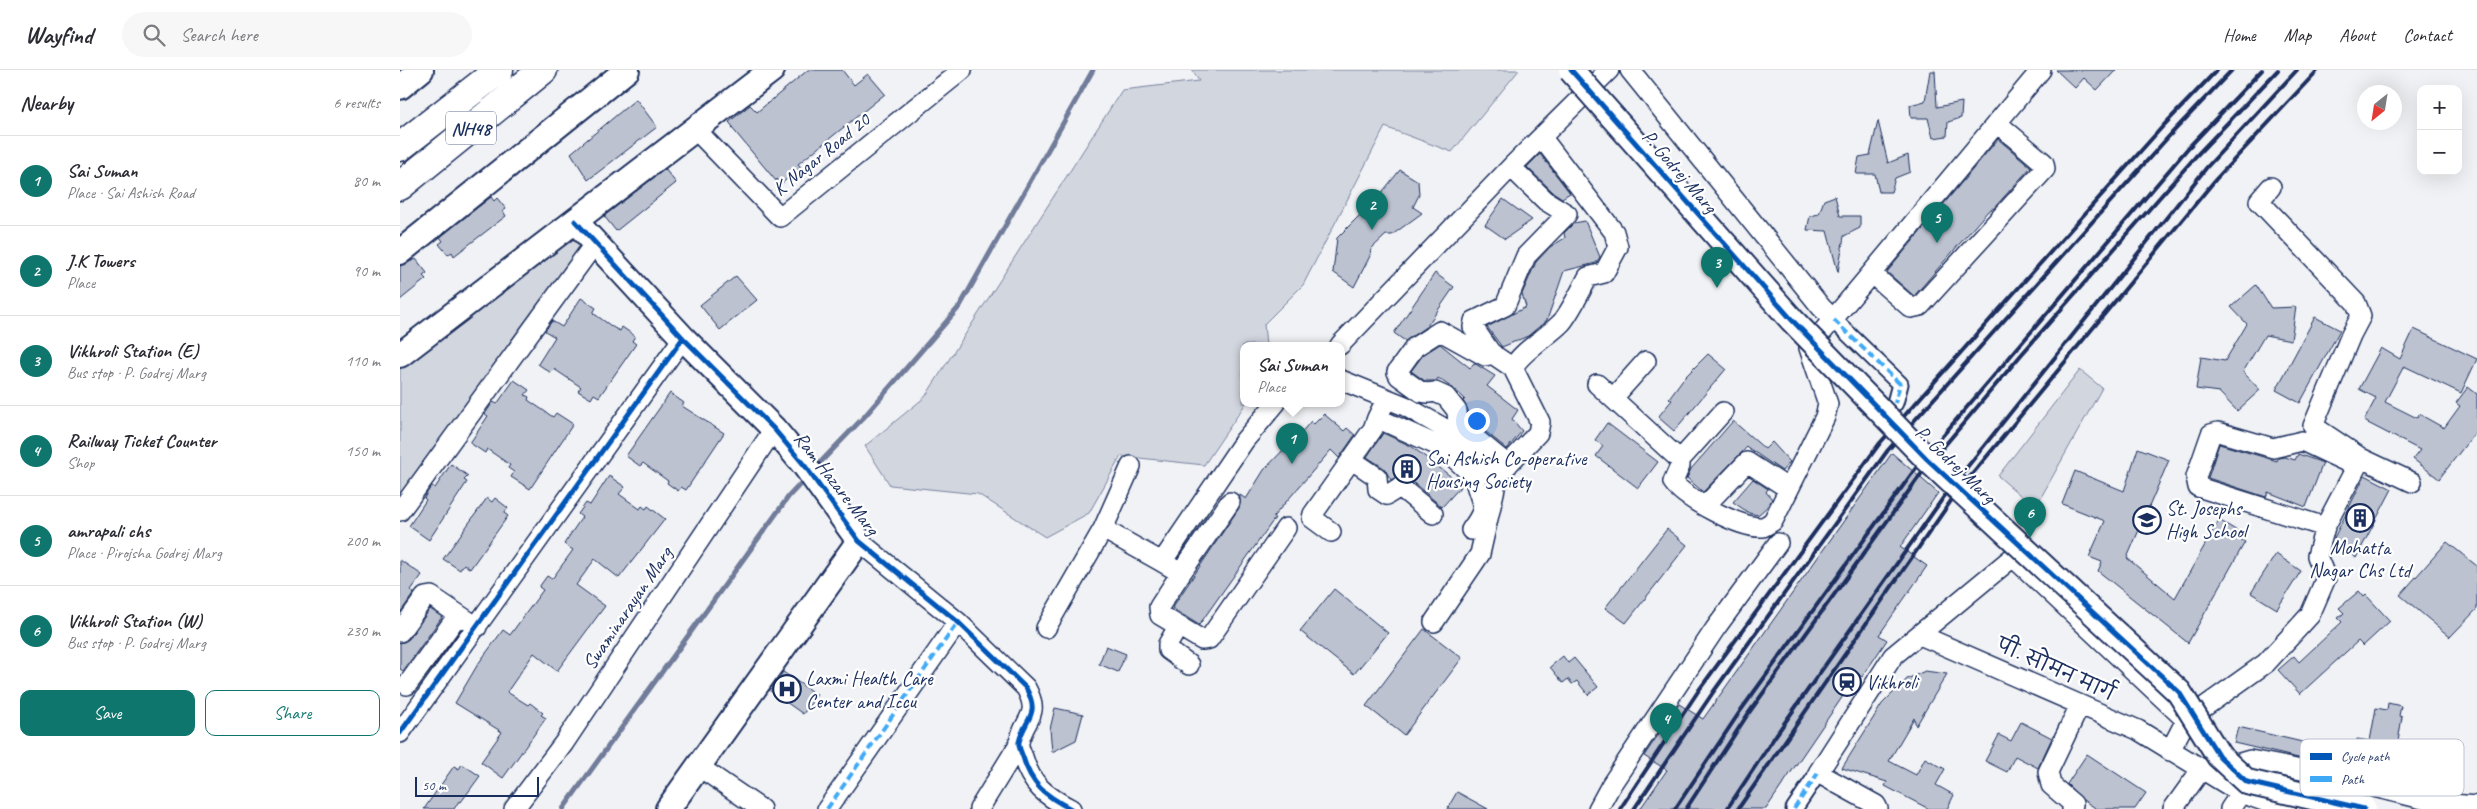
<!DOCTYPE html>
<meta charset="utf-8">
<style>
:root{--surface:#fff;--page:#f7f7f7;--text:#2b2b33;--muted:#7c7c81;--line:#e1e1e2;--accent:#0f766e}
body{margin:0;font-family:Caveat,"Playpen Sans Deva",sans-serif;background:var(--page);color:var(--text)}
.controls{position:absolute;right:15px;top:15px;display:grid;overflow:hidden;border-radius:10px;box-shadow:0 5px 20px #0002}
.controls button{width:45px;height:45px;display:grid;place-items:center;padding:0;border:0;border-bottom:1px solid var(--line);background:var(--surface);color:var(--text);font:25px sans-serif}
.compass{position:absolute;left:1957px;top:15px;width:45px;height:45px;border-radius:50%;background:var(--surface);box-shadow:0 5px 20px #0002;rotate:210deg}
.scale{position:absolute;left:15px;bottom:12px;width:124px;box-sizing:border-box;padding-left:5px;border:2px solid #1b2f5e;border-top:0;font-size:14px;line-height:18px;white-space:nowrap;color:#1b2f5e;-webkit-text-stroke:4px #fff;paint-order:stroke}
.you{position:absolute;left:1076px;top:350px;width:18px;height:18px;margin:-12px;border:4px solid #fff;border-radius:50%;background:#1a73e8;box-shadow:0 0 0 8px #1a73e833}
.badge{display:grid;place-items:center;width:32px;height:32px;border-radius:50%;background:var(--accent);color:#fff;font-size:16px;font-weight:700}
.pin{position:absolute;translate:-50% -41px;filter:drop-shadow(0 1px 2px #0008)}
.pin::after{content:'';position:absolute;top:26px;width:18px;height:15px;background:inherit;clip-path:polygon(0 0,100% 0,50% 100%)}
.popup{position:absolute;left:840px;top:272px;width:105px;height:65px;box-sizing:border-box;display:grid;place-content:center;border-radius:10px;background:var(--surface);filter:drop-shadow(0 1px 4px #0005);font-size:16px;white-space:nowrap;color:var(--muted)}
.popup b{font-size:19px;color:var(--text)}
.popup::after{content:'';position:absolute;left:50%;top:100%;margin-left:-10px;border:10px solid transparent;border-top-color:var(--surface)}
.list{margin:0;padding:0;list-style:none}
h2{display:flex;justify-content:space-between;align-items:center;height:65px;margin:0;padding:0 20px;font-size:21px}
h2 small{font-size:16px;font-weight:400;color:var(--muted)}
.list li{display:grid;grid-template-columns:32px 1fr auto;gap:15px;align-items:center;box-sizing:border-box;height:90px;padding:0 20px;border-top:1px solid var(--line)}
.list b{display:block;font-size:19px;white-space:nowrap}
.list p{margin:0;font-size:16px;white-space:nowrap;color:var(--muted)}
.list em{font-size:16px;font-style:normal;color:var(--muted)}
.actions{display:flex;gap:10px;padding:15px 20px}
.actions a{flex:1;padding:11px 0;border:1px solid var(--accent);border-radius:10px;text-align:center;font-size:18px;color:var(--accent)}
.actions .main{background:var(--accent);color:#fff}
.icon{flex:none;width:28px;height:28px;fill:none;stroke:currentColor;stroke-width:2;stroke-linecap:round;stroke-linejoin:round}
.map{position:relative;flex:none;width:2077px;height:739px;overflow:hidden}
header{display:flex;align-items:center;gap:30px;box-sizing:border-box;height:70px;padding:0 25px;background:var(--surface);border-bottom:1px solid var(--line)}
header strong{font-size:24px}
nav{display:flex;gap:28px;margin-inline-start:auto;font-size:18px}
.search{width:350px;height:45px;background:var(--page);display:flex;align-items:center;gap:12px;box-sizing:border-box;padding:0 18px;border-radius:28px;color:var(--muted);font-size:19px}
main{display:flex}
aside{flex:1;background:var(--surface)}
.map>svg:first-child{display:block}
</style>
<header>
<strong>Wayfind</strong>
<div class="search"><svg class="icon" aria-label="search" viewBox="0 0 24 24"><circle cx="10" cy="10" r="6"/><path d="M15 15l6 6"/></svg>Search here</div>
<nav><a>Home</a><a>Map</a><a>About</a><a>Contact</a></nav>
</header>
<main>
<aside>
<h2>Nearby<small>6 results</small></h2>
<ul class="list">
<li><span class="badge">1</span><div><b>Sai Suman</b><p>Place · Sai Ashish Road</p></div><em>80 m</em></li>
<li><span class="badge">2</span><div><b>J.K Towers</b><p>Place</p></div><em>90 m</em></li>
<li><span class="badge">3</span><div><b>Vikhroli Station (E)</b><p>Bus stop · P. Godrej Marg</p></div><em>110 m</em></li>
<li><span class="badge">4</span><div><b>Railway Ticket Counter</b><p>Shop</p></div><em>150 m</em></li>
<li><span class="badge">5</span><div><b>amrapali chs</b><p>Place · Pirojsha Godrej Marg</p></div><em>200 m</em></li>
<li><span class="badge">6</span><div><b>Vikhroli Station (W)</b><p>Bus stop · P. Godrej Marg</p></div><em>230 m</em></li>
</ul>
<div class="actions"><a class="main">Save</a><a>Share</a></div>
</aside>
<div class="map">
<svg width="2077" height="739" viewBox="0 0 2077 739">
<rect width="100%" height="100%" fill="#f1f2f5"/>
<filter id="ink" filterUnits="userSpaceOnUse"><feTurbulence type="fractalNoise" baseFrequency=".02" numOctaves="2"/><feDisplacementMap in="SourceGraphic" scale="10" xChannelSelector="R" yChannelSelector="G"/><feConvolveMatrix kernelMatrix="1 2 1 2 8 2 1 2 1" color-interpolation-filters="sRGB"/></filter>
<g filter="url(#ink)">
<path fill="#d2d6df" stroke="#76829e" d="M792,0H1119L1052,82L985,57L903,215L864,254L866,275H843V333H846L804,395L721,386L689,443L645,467L578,424L490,415L465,376L525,327L722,20L799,11Z
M166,161L185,182L0,436V292Z
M1680,300L1702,318L1635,438L1598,406Z"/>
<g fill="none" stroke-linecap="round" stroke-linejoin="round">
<path stroke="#707c9a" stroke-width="5" d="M414,399L464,347L560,236L693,0
M163,739L389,426L405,409"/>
</g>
<path fill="#bcc2d0" stroke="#1b2f5e" d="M408,0H442L454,15L468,4L485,24L398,94L401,97L381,114L377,109L376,111L332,58L333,57L329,52L350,35L357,42Z
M1656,0H1716L1697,20L1684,8L1675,18Z
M1530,1H1535L1537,37L1562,32L1561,48L1548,52L1547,66L1533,68L1528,48H1511L1510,35L1525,31Z
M236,29L257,57L188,110L171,83Z
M1478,51L1488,93L1508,85L1510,102L1495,108L1491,122H1479L1475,104H1456L1459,87L1470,85Z
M1598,69L1631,97L1594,138L1588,141L1514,226L1487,202Z
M1140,84L1170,123L1162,128L1153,122L1127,97Z
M265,99L276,113L216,161L204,146Z
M1000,100L1018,111L1019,125L1013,137L1022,143L992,165H986L971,179L970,186L954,217L933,202L937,168L979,126Z
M1435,126L1440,146H1460V158L1444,166L1438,202L1427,161L1407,160L1410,146L1419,144L1424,130Z
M91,127L94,131L97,128L106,139L103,141L106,146L54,186L52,182L48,185L39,174L43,171L40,167Z
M1103,129L1132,150L1105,169L1085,155Z
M1185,151L1200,187L1196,193L1164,201L1147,250L1128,266L1102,277L1087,257L1126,237L1122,224L1136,192L1150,177L1165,168L1164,163L1174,153Z
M16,189L27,203L23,206L26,209L0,230V196Z
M1035,203L1054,217L1027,256L1005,271L994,263Z
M336,206L357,230L320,260L300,235Z
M1856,215L1871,238L1896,237L1891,270L1865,265L1843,302L1860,320L1837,341L1819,322L1796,319L1799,300L1801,287L1825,291L1847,254L1831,237Z
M181,228L196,238L193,243L214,258L220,261L222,257L235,266L232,271L236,274L199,327L194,324L191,329L178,321L181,317L154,299L151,303L138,294L155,267L145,261L152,251L162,257Z
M1915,247L1940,260L1900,333L1876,320Z
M2014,259L2077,289L2061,323L2004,296L1985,332L2017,348L2019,344L2044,358L2060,336L2056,333L2068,317L2077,324V360L2039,409L2013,389L2020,380L1964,351L1976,328L1959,319L1981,278L2000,289Z
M1040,274L1070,298L1074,293L1095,306L1087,316L1118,340L1112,349L1122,361L1107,379L1069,348L1068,340L1063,331L1065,329L1055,320L1038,308L1036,311H1025L1011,301L1023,285Z
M1308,284L1326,299L1274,361L1258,347L1272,330L1269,328L1283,309Z
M114,310L129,320L125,325L129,327L128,330L153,347L156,343L173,354L130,419L111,407L114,402L108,398L110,395L87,379L85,383L70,373L88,346L85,344L93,332L97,334Z
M270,323L284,333L282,336L324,363L286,420L281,417L278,421L267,413L268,411L243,393L240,396L226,386Z
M924,344L944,361L947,358L955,365L939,388L931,380L873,447L875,448L799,555L772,538L839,438L840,425L846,429L864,400L887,376L889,377L911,351L914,354Z
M1333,351L1365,379L1372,372L1390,392L1382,401L1347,377L1303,422L1287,408L1291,399Z
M1207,353L1258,392L1238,418L1196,386L1203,376L1195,370Z
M983,363L1011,376L1062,415L1042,437L1002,403L991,410L984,398L967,387Z
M1819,374L1877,391L1878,388L1885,387L1895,390L1898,384L1923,393L1906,437L1868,422L1866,427L1808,408Z
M1738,378L1769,390L1727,488L1775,528L1819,450L1839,462L1836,467L1845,472L1788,573L1698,501L1702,492L1689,487L1705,451L1662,434L1675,401L1724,421Z
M1492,383L1538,423L1500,477L1527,496L1479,565L1487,570L1462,607L1458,604L1366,739H1240L1267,700L1244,686L1279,634L1303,649Z
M51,394L68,406L64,410L67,412L29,470L9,456L26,430L24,428L30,418L32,416L35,418Z
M1965,405L1992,419L1956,488L1934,468Z
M209,406L225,417L219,424L240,439L242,436L246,439L248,436L265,449L219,508L195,489L176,515L205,536L157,601L134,583L107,622L128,635L130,633L143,643L141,645L146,648L103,708L81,692L102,662L55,633L78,594L103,560L110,565L143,520L139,517L147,506L152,509L173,480L164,474L182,447L178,444L186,433L190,435Z
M1353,409L1368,419L1366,422L1372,429L1368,436L1358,445L1349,443L1333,432Z
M87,428L92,432L95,428L108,438L104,443L108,446L70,499L64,494L60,500L43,489Z
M1267,459L1287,475L1226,553L1205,538Z
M2047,472L2077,496V539L2050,567L2000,525Z
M1876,484L1901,501L1877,539L1851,523Z
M0,490L22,505L11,520L14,523L0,543Z
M934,519L988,563L954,604L900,561Z
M1959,521L1964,527L1966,525L1990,551L1963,576L1958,571L1900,624L1878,600L1894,586L1899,592L1942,552L1938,548L1944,543L1939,538Z
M30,539L42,547L3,601L0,599V573L9,569Z
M1024,559L1062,588L1004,665L966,636Z
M706,576L726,584L718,602L699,594Z
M1163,586L1168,593L1174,588L1198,617L1188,625L1177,611L1172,614L1168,609L1163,613L1150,597Z
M1525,601L1547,604L1516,656L1514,648L1489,691L1516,705L1525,688L1545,699L1536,715L1554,725L1547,739H1529L1485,716L1487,712L1442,698L1482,634L1507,609Z
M383,602L417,625L403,644L369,620Z
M1988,633L2001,636L1999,646L2002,647L1996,684L1990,683L1987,700L1945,693L1948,675L1956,676L1957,669L1970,671L1976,638L1987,640Z
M655,638L683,644L676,670L652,682L650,659Z
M1621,652L1652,668L1638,698L1615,686L1607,702L1585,691L1599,665L1611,671Z
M1838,657L1911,674L1907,690L1834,673Z
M1687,684L1746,723L1735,739H1697L1683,730L1667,714Z
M62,694L80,706L61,732L59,731L54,739H24L54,696L59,699Z
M1057,722L1088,739H1047Z"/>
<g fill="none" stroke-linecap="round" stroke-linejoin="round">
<defs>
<path id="pedestrian" d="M1434,250L1500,314L1495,333
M1394,739L1418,703"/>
<path id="minor" d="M1230,0L1421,237L1434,250
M296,60L380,147L562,0
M1111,97L1146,131L1167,144L1126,186L1105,236L1074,251L1073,257L1091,283L1113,298
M1871,117L1859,131L1956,233L1961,246L1951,265L1913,356L1961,388
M1472,204L1511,238L1520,236L1645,99L1644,93L1597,53
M940,275L1111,97L1209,0
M1409,278L1641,0
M1093,284L1085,286L1040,261L1015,277L997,302L999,306L1021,322L1028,323L1035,322L1046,327L1057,341L1058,354L1108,395
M941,310L1005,336L1051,362L1098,405
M1197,314L1280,390V396L1273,412C1285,429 1341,459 1363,457C1366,456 1370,453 1373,451L1425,347L1428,334L1409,278
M1213,328L1246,291
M983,336L977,348L1043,378L1067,400
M952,390L977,407L978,419L987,425L1000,417L1033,444
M1280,390L1323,342
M1098,405L1138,363L1140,352L1113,298C1120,282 1149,266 1162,252C1172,239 1180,222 1188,207L1204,203L1218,177L1214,162L1142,68
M1305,436L1347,392L1389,419
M0,441L195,173
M1925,457L1798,417L1796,407L1811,364L1818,362L1873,378L1902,371L1951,394
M703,459L731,396
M1071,460C1089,435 1082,438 1075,411L1087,395
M931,462L912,448L913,444L973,359L977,348
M459,471L558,552L626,618C641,646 625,647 619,672C618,676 621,682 623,687C631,715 646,726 671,739
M762,492L781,503L759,537L760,545L802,570L809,569L886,458
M781,503L830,432
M1034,552L1080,484L1098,405
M778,557L768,574V580L789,595
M646,558L703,459L762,492L844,371L876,333
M0,562L25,527L31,526L77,557
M1520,565L1738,660L1841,723L1886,739
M7,615L58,545
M1786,650L1866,593L1910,545L1926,508L1917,486L1925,457L1961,388L2012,412
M0,663L283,268
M298,696L361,739
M1819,699L1850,690L1917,703L2039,733L2077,736
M114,739L164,673L374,359
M427,739L558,552
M579,739L619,674
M1198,739L1211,715L1315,559L1378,473
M1478,739L1476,735L1418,703L1493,586L1613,487L1786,650L1770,681
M1672,739L1673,734L1651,715L1648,702L1680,635
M1773,739L1801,700
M1830,739L1841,723"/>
<path id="tertiary" d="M0,17L21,0
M175,151L283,268L374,359L405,396L459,471L268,739
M0,182L227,0
M0,285L372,0"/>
<path id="trunk" d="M0,77L99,0
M0,116L143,0"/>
</defs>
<use href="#pedestrian" stroke="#1b2f5e" stroke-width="19"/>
<use href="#minor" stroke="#1b2f5e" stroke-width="22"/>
<use href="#tertiary" stroke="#1b2f5e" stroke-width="28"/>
<use href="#trunk" stroke="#1b2f5e" stroke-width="31"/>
<use href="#pedestrian" stroke="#fff" stroke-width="15"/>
<use href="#minor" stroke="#fff" stroke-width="19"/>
<use href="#tertiary" stroke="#fff" stroke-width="24"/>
<use href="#trunk" stroke="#fff" stroke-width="28"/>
<path stroke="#1b2f5e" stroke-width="4" d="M1220,739L1299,620L1480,373L1764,55L1817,0
M1234,739L1314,621L1488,380L1771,64L1832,0
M1275,739L1341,640L1521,391L1788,78L1862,0
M1286,739L1348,644L1524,400L1621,285L1796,86L1878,0
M1327,739L1376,665L1548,421L1807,97L1897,0
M1338,739L1555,425L1816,109L1918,0"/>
<defs>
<path id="tertiary-bridge" d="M1171,0L1392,250L1527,389L1779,622L1819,686L1847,712L1964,739"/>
</defs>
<use href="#tertiary-bridge" stroke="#1b2f5e" stroke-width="28" stroke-linecap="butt"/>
<use href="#tertiary-bridge" stroke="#fff" stroke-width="24"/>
<path stroke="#3fa9f5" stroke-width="4" stroke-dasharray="8 4" stroke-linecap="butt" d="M1434,250L1500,314L1495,333
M427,739L558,552
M1394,739L1418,703"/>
<defs>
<path id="cycleway" d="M1171,0L1392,250L1527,389L1779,622L1819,686L1847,712L1964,739
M175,151L283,268L374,359L405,396L459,471L558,552L626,618C641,646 625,647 619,672C618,676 621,682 623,687C631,715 646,726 671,739
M0,663L283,268"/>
</defs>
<use href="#cycleway" stroke="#fff" stroke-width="8"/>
<use href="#cycleway" stroke="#0057b8" stroke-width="5"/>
</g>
</g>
<defs>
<symbol id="building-ring" viewBox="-11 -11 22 22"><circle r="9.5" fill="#fff" stroke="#1b2f5e" stroke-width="1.5"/><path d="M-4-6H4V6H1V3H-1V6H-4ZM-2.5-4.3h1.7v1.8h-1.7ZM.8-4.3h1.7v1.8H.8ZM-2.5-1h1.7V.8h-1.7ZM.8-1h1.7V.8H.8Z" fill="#1b2f5e"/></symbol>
<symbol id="school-ring" viewBox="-11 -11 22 22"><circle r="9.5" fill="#fff" stroke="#1b2f5e" stroke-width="1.5"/><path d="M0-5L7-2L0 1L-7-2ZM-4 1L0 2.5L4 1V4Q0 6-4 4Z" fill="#1b2f5e"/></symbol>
<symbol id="station-ring" viewBox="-11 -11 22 22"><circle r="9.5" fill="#fff" stroke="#1b2f5e" stroke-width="1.5"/><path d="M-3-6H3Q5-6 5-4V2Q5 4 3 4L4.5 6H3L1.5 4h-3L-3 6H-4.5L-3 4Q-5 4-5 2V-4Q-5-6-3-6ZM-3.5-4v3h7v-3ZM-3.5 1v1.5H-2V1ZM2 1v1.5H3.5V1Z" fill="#1b2f5e"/></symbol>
<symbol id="hospital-ring" viewBox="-11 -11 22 22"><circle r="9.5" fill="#fff" stroke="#1b2f5e" stroke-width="1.5"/><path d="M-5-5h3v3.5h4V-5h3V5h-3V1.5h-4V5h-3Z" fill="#1b2f5e"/></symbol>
</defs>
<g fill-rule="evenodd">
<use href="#building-ring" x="991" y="383" width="32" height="32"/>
<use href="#building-ring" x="1944" y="432" width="32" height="32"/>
<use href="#school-ring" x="1731" y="434" width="32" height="32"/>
<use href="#station-ring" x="1431" y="596" width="32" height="32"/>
<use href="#hospital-ring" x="371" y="603" width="32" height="32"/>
</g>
<g text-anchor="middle" stroke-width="4.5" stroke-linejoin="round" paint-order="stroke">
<rect fill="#fff" stroke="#5f6d8e" stroke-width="1" x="46" y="41.5" width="50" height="33" rx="4"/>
<g font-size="19" font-weight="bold" fill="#1b2f5e">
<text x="71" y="65">NH48</text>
</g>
<g font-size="20" fill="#1b2f5e" stroke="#fff">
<text transform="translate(421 84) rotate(-39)" y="7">K Nagar Road 20</text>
<text transform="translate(1280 101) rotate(49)" y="7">P. Godrej Marg</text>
<text transform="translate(1556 394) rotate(44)" y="7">P. Godrej Marg</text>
<text transform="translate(437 413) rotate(52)" y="7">Ram Hazare Marg</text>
<text transform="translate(227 538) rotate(-56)" y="7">Swaminarayan Marg</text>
<text transform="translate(1656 599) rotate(24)" y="7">पी. सोमन मार्ग</text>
</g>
<g font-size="20" fill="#1b2f5e" stroke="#fff" text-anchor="start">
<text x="1026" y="395">Sai Ashish Co-operative<tspan x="1026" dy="23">Housing Society</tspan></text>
<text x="1766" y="445">St. Josephs<tspan x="1766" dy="23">High School</tspan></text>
<text x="1960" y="484" text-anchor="middle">Mohatta<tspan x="1960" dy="23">Nagar Chs Ltd</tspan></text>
<text x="406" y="615">Laxmi Health Care<tspan x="406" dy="23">Center and Iccu</tspan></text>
<text x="1466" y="619">Vikhroli</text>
</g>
</g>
<rect x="1900" y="669" width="164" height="57" rx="8" fill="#fff" stroke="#bbc1cf" stroke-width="1"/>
<rect x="1910" y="683" width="22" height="7" fill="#0057b8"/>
<rect x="1910" y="706" width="22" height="6" fill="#3fa9f5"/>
<g font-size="14" fill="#1b2f5e">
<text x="1941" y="691">Cycle path</text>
<text x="1941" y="714">Path</text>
</g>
</svg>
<div class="controls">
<button>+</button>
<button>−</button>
</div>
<svg class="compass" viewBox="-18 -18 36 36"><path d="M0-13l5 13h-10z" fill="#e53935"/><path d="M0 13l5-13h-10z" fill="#7c7c81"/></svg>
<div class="scale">50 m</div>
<div class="you"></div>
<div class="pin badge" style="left:892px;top:394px">1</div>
<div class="popup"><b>Sai Suman</b>Place</div>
<div class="pin badge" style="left:972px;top:160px">2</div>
<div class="pin badge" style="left:1317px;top:218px">3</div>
<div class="pin badge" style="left:1266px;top:674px">4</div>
<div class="pin badge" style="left:1537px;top:173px">5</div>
<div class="pin badge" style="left:1630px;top:468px">6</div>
</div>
</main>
